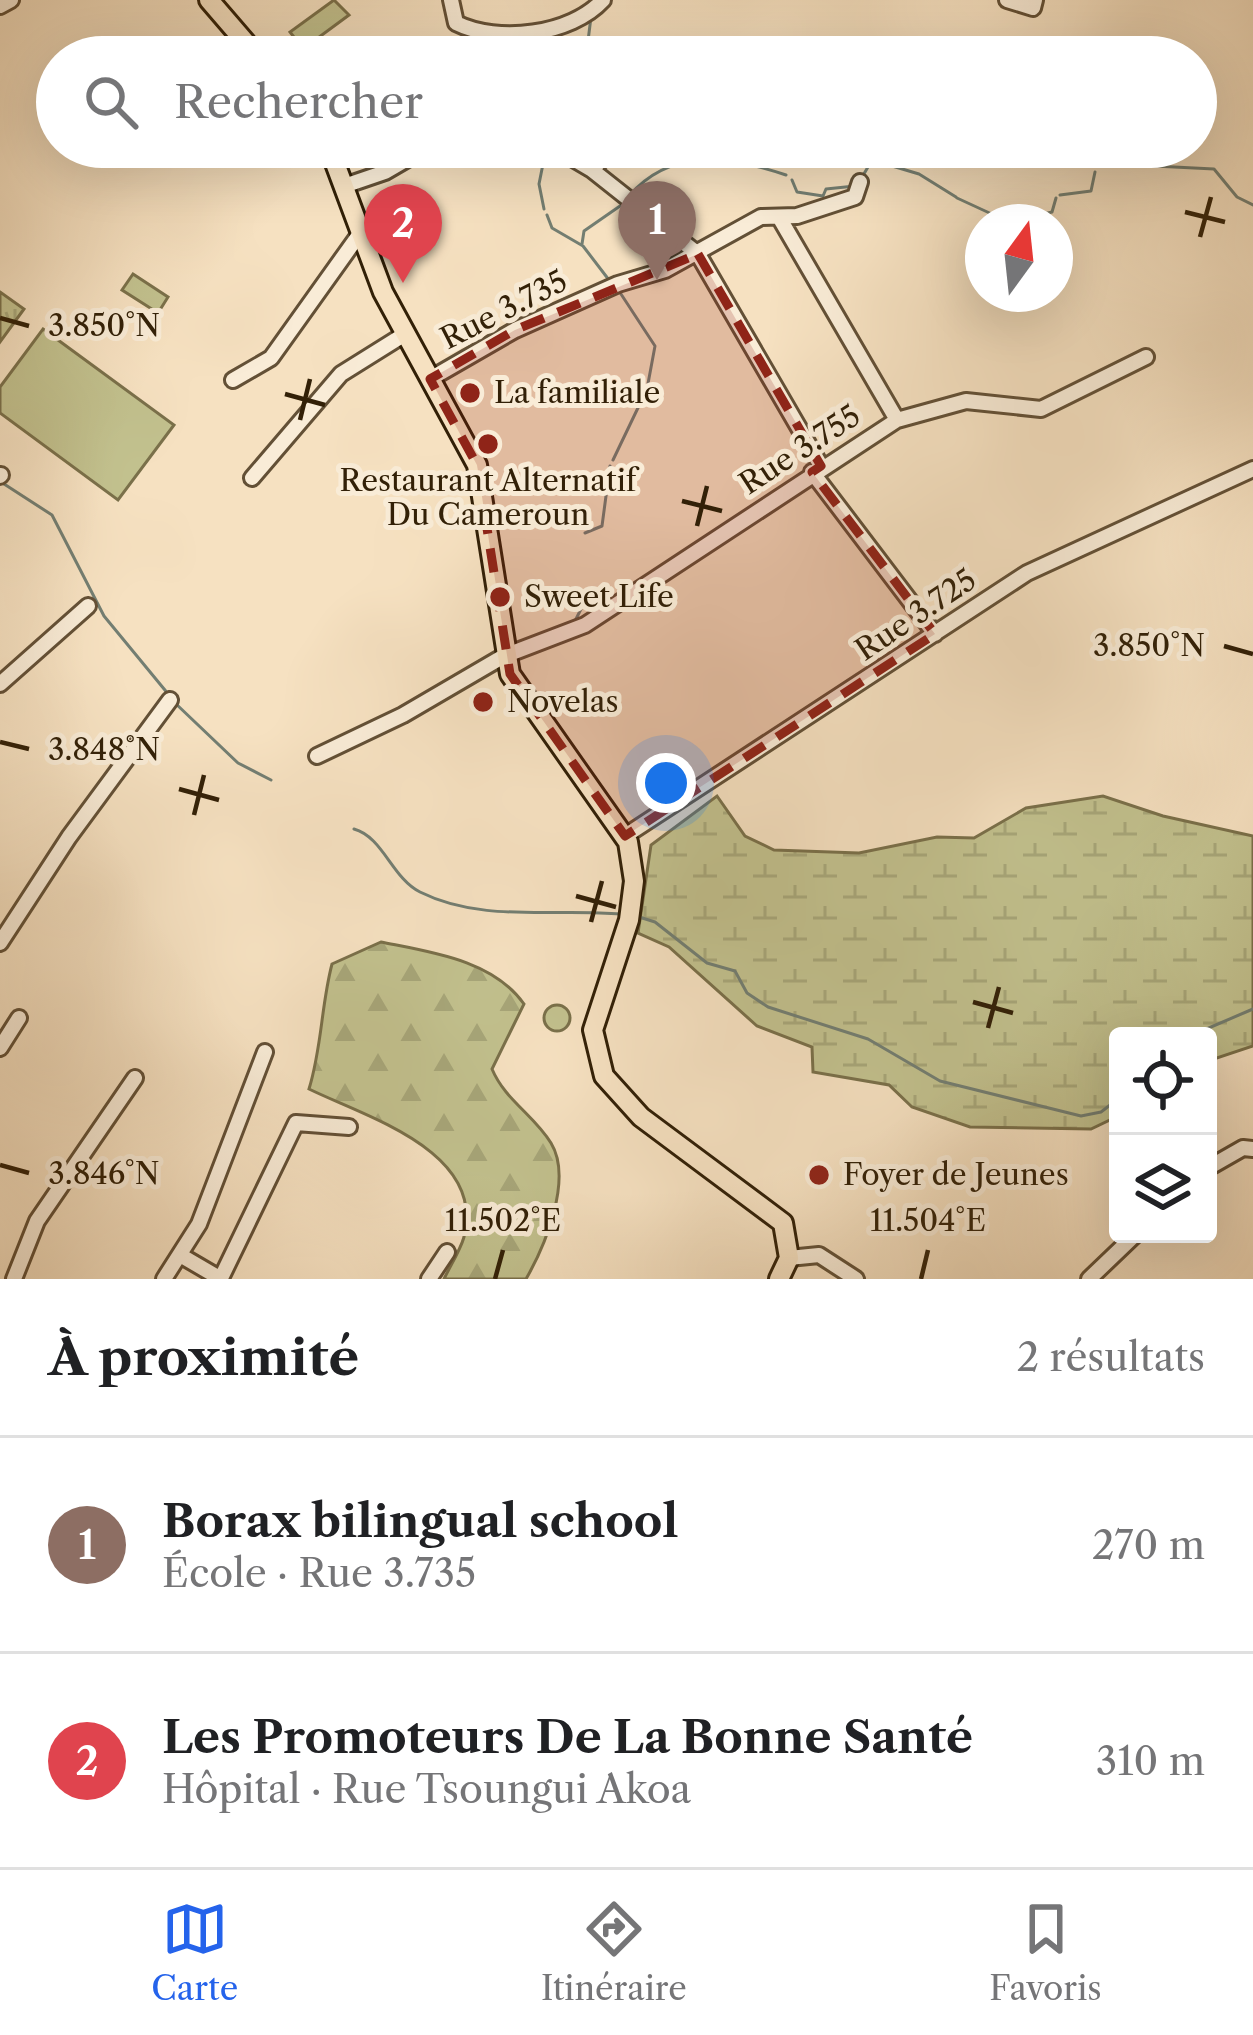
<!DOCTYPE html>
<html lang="fr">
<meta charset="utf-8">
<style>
:root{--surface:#fff;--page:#f6f6f6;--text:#202124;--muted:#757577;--line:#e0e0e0;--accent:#2563eb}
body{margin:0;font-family:"Libre Caslon Text",serif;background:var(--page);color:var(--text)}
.controls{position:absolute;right:36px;bottom:36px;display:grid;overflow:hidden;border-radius:12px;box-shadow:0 12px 48px #0002}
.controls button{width:108px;height:108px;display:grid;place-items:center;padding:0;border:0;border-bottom:3px solid var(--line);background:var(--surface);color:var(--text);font:60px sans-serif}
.compass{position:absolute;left:965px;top:204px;width:108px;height:108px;border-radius:50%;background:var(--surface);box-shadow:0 12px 48px #0002;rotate:15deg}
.you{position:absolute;left:666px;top:783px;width:42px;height:42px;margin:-30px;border:9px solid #fff;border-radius:50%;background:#1a73e8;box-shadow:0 0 0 18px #1a73e833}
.badge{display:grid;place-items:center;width:78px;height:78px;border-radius:50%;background:var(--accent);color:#fff;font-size:39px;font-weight:700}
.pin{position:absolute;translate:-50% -99px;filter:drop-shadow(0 3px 6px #0008)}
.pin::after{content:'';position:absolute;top:63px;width:42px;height:36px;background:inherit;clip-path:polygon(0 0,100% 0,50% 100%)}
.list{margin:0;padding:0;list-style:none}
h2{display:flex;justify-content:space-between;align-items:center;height:156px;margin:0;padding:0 48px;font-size:51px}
h2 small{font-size:39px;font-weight:400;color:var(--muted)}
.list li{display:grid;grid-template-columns:78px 1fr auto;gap:36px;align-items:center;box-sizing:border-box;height:216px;padding:0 48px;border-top:3px solid var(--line)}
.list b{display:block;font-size:45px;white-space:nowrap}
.list p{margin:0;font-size:39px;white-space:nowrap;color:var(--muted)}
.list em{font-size:39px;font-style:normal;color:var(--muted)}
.icon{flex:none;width:66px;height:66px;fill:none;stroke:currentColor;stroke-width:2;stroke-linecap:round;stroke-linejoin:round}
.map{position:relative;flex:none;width:1253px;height:1279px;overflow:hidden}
.search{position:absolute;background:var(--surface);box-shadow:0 12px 48px #0002;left:36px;right:36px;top:36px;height:132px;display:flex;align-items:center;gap:30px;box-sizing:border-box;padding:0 42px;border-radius:66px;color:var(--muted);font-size:45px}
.sheet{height:588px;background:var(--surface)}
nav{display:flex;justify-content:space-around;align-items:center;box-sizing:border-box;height:168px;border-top:3px solid var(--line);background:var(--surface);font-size:33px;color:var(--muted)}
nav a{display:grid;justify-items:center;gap:6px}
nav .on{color:var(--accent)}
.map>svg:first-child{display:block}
</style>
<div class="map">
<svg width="1253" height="1279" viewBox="0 0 1253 1279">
<defs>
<pattern id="grass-tufts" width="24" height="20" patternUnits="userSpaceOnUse" patternTransform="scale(3)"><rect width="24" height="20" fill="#c2c18e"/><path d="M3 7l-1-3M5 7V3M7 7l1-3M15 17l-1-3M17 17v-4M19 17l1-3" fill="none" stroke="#a7a679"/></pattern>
<pattern id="forest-firs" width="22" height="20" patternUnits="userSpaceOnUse" patternTransform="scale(3)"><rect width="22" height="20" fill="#c2c18e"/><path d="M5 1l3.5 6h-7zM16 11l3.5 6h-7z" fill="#a7a679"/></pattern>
<pattern id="wetland-marsh" width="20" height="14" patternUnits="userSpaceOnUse" patternTransform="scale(3)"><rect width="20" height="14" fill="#c2c18e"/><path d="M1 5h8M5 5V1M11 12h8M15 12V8" fill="none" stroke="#a7a679"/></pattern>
</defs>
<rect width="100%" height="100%" fill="#f6e1c1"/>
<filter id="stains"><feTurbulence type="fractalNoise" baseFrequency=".00167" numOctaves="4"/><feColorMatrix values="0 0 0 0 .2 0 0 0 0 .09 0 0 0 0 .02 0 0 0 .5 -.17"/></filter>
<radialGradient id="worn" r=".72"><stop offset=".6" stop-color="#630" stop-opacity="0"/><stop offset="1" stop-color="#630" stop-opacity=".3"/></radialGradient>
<path fill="url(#grass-tufts)" stroke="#7a704a" stroke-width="3" d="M0,292L24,309L0,342Z"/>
<path fill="url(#forest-firs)" stroke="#7a704a" stroke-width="3" d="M381,942C431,952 493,960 524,1004L492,1069C505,1100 534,1115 551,1143C573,1179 545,1246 526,1279H444C450,1266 460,1251 464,1237C486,1151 366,1117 309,1089C322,1047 321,1006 332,964Z"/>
<path fill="url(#wetland-marsh)" stroke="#7a704a" stroke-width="3" d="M717,796L745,836L774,850L859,853L937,837L974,838L1026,808L1103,796L1163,816L1253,836V1046L1208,1061V1036H1118V1116L1091,1129L970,1127L912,1107L889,1085L813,1072L812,1047L757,1026L669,947L638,933L651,845Z"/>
<path fill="#c2c18e" stroke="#7a704a" stroke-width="3" d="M334,0L349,15L303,49L290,32Z
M133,274L168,297L158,313L122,290Z
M43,329L174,425L118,500L0,413V387Z
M544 1018a13 13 0 1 1 26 0a13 13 0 1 1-26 0Z"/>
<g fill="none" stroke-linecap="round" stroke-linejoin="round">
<path stroke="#737e72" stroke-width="3" d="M586,57L591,17
M1114,164L1214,169L1237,197L1253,205
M861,179L872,160L919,174L956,197
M792,180L797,192L823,196L826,189L855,186
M1060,195L1091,191L1095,172
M629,196C671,147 730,156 786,175
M957,198L1009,222L1052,212L1056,198
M544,209L539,184L546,149
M547,215L552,228L583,246L609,280
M582,244L584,231L620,206
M613,460L647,389L655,346L619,291
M1,482L52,515L104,616L169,695
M585,533L602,526L610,466
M574,623L581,609
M175,703L238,763L271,780
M354,829C383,837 392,878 420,892C482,923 554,908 621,914
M636,916L655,922L707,963L735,971L747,993L768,1007L868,1039L940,1081L1081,1116L1101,1112L1118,1099
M1190,1036L1253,1009"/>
<defs>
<path id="minor" d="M451,0L456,23C498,44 571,35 603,0
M1007,0L1033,8L1035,0
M0,6L11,0
M553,147L592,170L698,254L821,466
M592,170L613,147
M344,186L385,172L428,147
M779,217L897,420
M430,379L515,330L618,284L665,270L761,217L797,216L855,197L860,182
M233,380L271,358L361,232
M812,472L935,634
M0,476L1,475
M252,478L341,374L405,334
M0,684L88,606
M317,756L403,715L504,656L585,625L897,420L966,401L1041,409L1146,357
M625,836L1027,573L1253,469
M0,943L69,837L170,700
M0,1048L19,1018
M1208,1168L1243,1148L1253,1149
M180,1255L221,1279
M789,1258L819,1255L856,1279
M221,1278L296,1123L349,1127
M14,1279L37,1221L135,1078
M164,1279L199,1224L265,1052
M429,1279L447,1252
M1089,1279L1136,1234"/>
<path id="major" d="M209,0L258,57
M329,147L383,292L477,465L510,674L628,842L634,881L629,920L593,1030L604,1076L641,1117L783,1223L789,1258L779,1279"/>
</defs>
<use href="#minor" stroke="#635036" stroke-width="20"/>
<use href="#major" stroke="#322007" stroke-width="24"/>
<use href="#minor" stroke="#f9ecd7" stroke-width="14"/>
<use href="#major" stroke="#f6e1c1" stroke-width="18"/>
</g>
<path fill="#8f2418" fill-opacity="0.2" stroke="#8f2418" stroke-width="9" stroke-dasharray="24 15" stroke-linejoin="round" d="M698,254L821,466L812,472L935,634L625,836L510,674L477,465L430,379L515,330Z"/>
<path fill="none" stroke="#322007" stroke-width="4.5" d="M1185,212L1225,222M1200,237L1211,197M0,318L29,326M285,394L325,405M300,420L310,379M682,501L722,511M697,526L707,486M1224,646L1253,654M0,742L29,749M179,789L219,800M194,815L204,775M576,896L616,907M591,922L602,881M973,1002L1013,1013M988,1028L999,987M0,1165L29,1173M495,1279L503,1250M921,1279L928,1250"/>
<g fill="#8f2418" stroke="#f9ecd7" stroke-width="4.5">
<circle cx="470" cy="393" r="12"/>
<circle cx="488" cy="444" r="12"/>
<circle cx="500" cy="597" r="12"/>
<circle cx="483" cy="702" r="12"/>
<circle cx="819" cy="1175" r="12"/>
</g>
<g text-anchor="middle" stroke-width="10" stroke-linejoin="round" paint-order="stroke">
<g font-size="30" fill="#322007" stroke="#f9ecd7">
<text transform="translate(504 310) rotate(-27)" y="10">Rue 3.735</text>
<text transform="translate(800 450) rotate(-33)" y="10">Rue 3.755</text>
<text transform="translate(916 615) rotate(-34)" y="10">Rue 3.725</text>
</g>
<g font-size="30" fill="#322007" stroke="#f9ecd7" text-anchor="start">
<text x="494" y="403">La familiale</text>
<text x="488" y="491" text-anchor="middle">Restaurant Alternatif<tspan x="488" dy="34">Du Cameroun</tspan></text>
<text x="524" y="607">Sweet Life</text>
<text x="507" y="712">Novelas</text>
<text x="843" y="1185">Foyer de Jeunes</text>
</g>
</g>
<g font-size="30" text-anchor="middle" fill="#322007" stroke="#f9ecd7" stroke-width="10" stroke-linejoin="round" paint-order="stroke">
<text x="104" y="336">3.850°N</text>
<text x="1149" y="656">3.850°N</text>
<text x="104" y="760">3.848°N</text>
<text x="104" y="1184">3.846°N</text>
<text x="503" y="1231">11.502°E</text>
<text x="928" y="1231">11.504°E</text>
</g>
<rect width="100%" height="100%" filter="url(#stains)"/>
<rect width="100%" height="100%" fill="url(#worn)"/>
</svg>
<div class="controls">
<button><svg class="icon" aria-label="locate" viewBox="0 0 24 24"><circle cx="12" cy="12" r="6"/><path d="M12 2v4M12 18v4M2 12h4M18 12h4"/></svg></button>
<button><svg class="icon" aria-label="layers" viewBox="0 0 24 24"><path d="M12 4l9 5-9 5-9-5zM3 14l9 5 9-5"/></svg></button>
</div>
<svg class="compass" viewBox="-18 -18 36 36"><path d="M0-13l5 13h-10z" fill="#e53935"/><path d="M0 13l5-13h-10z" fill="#757577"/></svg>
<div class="you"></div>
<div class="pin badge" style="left:657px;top:280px;background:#8d6e63">1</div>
<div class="pin badge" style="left:403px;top:283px;background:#e0444e">2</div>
<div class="search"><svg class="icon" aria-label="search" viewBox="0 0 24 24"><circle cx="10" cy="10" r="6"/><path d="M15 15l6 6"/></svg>Rechercher</div>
</div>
<section class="sheet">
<h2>À proximité<small>2 résultats</small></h2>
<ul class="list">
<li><span class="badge" style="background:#8d6e63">1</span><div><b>Borax bilingual school</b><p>École · Rue 3.735</p></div><em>270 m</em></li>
<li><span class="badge" style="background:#e0444e">2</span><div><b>Les Promoteurs De La Bonne Santé</b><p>Hôpital · Rue Tsoungui Akoa</p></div><em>310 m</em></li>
</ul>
</section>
<nav>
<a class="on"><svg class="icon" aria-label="map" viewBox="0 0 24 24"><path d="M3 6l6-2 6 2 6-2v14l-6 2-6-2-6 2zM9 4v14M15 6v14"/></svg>Carte</a>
<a><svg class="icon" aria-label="directions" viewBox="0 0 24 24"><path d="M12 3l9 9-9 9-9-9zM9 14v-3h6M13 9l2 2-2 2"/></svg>Itinéraire</a>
<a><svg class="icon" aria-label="saved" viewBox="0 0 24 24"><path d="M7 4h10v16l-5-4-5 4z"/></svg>Favoris</a>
</nav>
